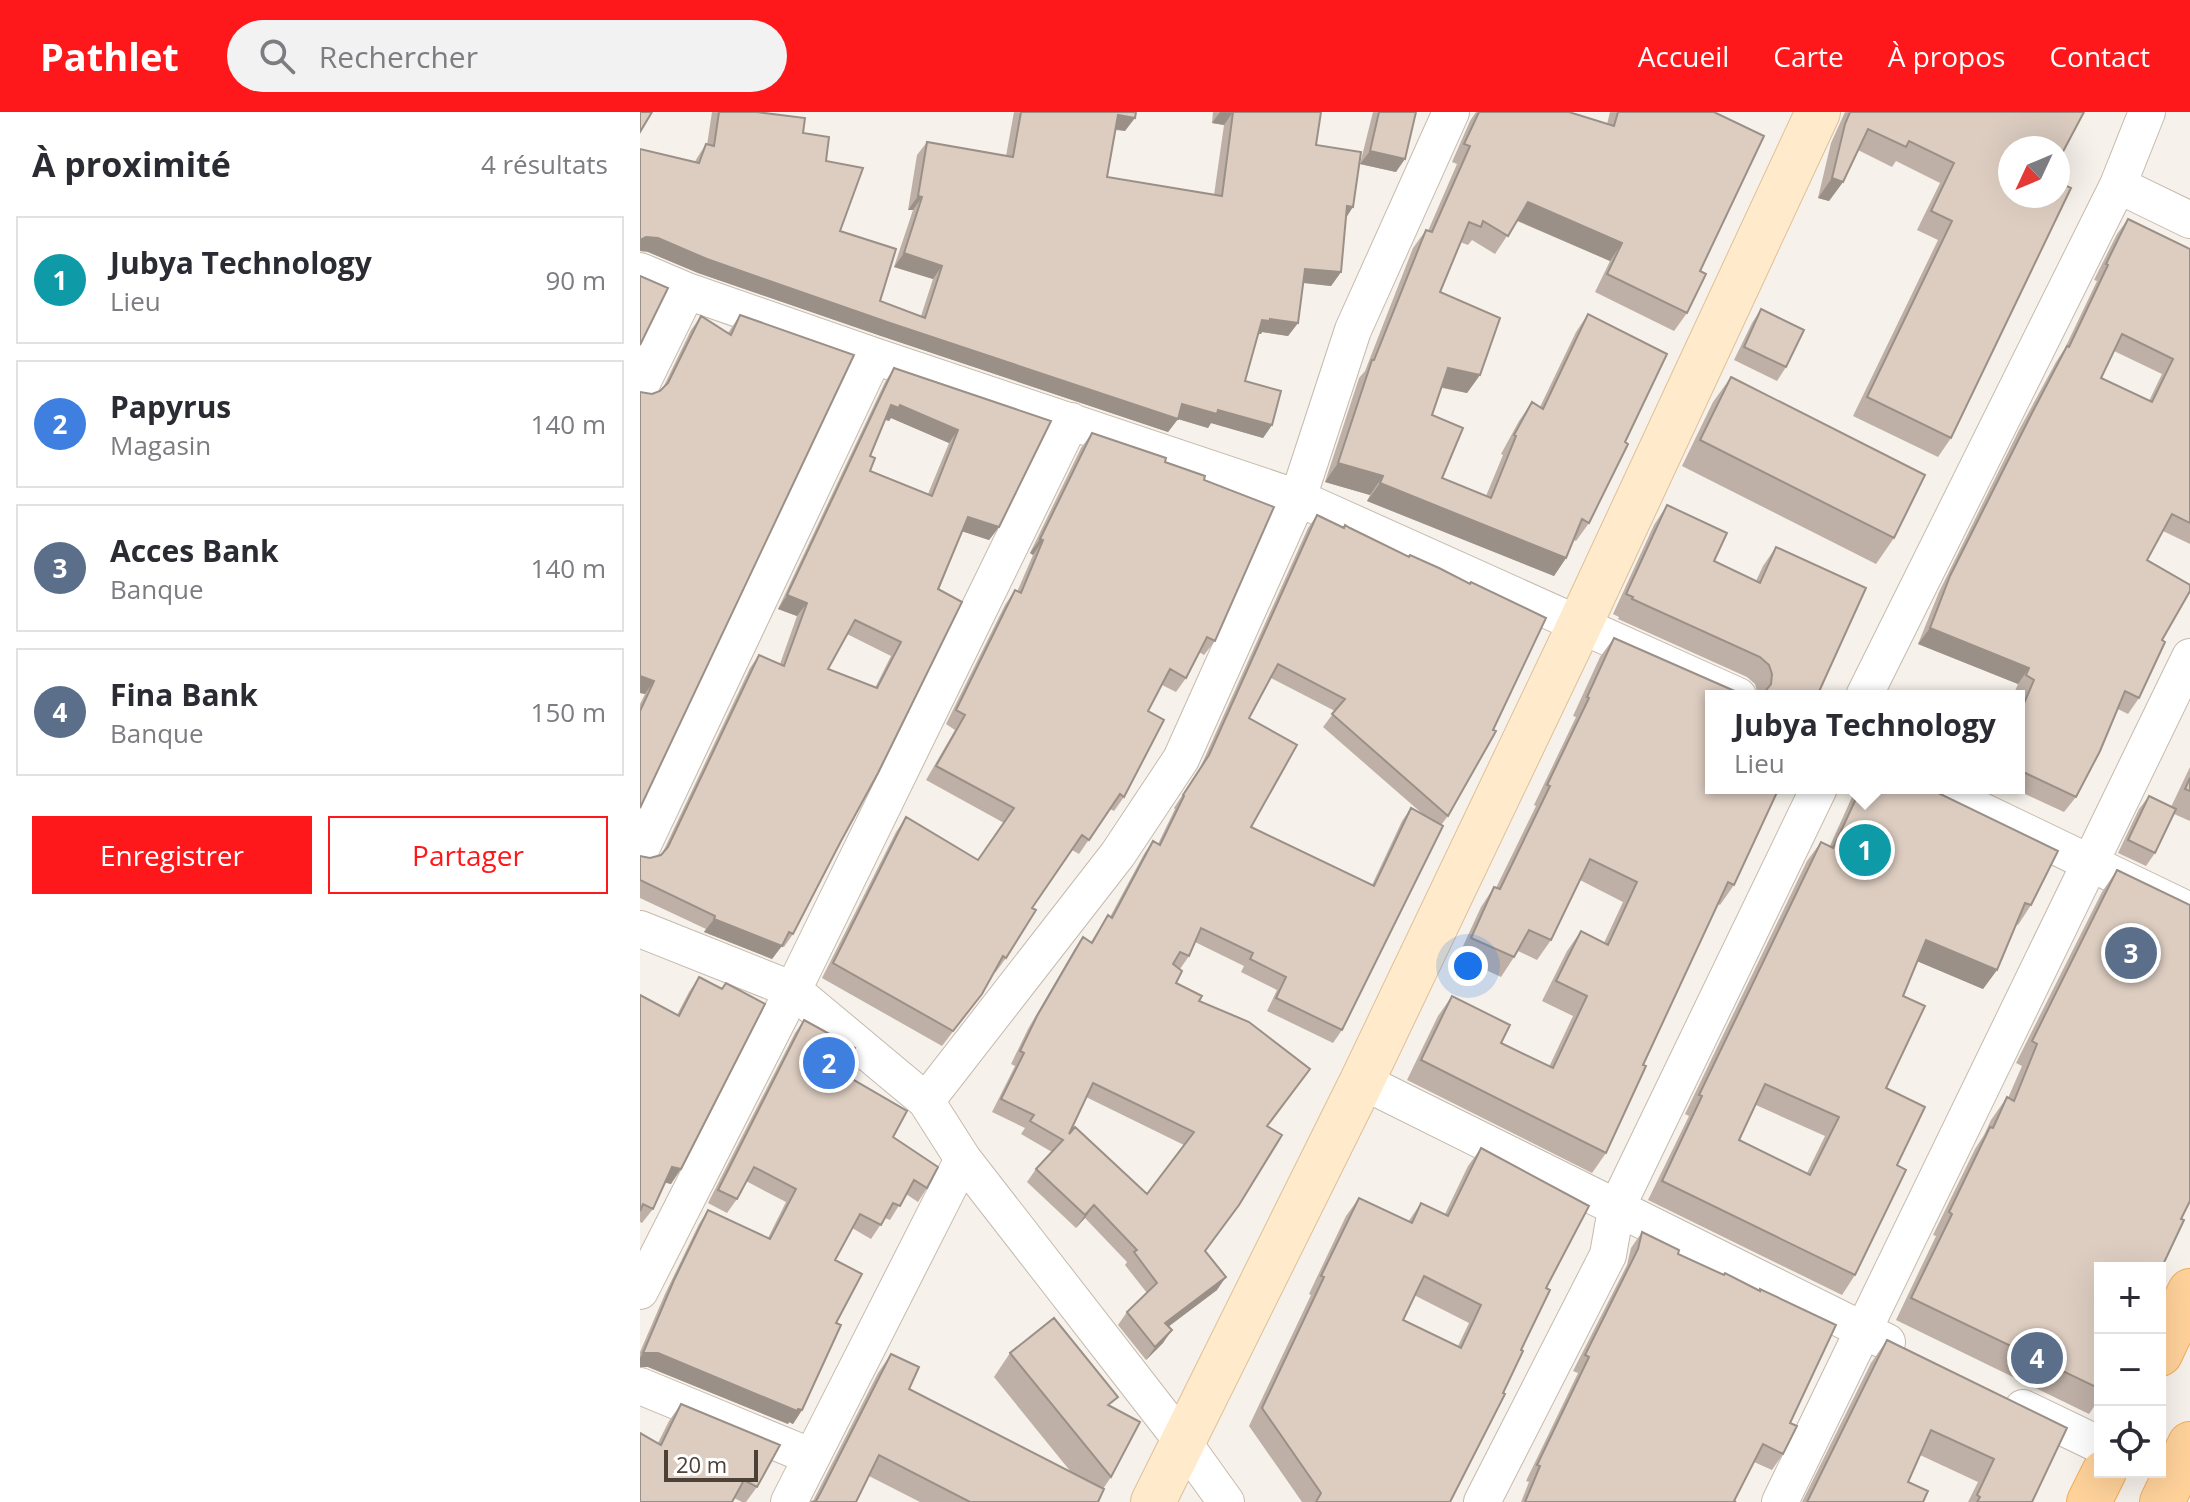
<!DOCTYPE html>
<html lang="fr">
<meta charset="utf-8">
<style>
:root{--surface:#fff;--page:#f2f2f3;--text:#2b2b33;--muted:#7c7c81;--line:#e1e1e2;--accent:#ff181b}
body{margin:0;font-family:"Open Sans",sans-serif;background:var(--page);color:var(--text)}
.controls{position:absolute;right:24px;bottom:24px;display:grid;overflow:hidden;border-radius:0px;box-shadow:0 8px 32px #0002}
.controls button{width:72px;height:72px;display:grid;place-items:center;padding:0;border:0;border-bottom:2px solid var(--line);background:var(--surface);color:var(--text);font:40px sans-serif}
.compass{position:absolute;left:1358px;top:24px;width:72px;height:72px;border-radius:50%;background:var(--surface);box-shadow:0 8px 32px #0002;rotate:226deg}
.scale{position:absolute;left:24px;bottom:20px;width:94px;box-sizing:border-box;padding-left:8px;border:4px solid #4c4037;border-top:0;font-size:22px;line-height:28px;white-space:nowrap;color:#4c4037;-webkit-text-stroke:6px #fff;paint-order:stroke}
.you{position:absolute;left:828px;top:854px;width:28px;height:28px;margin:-20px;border:6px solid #fff;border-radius:50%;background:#1a73e8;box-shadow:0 0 0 12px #1a73e833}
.badge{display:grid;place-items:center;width:52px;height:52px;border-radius:50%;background:var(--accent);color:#fff;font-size:26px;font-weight:700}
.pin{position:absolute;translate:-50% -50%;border:4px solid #fff;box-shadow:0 2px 8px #0006}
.popup{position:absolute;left:1065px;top:578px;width:320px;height:104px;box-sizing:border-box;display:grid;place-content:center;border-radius:0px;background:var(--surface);filter:drop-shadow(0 2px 6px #0005);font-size:26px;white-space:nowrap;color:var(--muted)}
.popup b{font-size:30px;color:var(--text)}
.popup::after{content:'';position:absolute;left:50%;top:100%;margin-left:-16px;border:16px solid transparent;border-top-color:var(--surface)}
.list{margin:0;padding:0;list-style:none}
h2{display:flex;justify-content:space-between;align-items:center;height:104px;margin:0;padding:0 32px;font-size:34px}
h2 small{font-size:26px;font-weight:400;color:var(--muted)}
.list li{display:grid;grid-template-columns:52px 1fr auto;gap:24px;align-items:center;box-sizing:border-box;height:128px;margin:0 16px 16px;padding:0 16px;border:2px solid var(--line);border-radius:0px}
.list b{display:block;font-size:30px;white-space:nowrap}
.list p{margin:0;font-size:26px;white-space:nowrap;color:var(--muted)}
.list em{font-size:26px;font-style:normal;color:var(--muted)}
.actions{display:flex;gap:16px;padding:24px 32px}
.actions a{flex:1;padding:18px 0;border:2px solid var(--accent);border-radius:0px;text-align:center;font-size:28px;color:var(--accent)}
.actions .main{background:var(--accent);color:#fff}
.icon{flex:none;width:44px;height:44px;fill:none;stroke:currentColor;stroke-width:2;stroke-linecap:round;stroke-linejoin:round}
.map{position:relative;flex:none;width:1550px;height:1390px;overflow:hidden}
header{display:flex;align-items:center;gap:48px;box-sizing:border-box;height:112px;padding:0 40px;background:var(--accent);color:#fff}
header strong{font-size:38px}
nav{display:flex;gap:44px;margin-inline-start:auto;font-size:28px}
.search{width:560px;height:72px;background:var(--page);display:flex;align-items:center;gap:20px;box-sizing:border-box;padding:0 28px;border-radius:44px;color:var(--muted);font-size:30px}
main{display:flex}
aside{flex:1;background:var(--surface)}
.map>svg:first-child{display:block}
</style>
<header>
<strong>Pathlet</strong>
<div class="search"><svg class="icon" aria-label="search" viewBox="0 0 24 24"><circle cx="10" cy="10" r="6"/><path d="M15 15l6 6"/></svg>Rechercher</div>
<nav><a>Accueil</a><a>Carte</a><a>À propos</a><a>Contact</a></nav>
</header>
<main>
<aside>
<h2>À proximité<small>4 résultats</small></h2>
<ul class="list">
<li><span class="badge" style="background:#0f9aa8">1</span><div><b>Jubya Technology</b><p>Lieu</p></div><em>90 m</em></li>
<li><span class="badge" style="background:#3f7fe0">2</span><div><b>Papyrus</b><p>Magasin</p></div><em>140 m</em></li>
<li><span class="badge" style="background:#5c6f8a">3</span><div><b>Acces Bank</b><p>Banque</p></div><em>140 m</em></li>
<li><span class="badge" style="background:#5c6f8a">4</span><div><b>Fina Bank</b><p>Banque</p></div><em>150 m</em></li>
</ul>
<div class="actions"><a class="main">Enregistrer</a><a>Partager</a></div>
</aside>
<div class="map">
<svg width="1550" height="1390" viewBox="0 0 1550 1390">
<rect width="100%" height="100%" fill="#f6f1ea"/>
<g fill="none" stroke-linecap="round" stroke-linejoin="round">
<defs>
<path id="street" d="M1478,73L1550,108
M0,159L47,179L234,244L658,386L1098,584
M0,275L47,179
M1224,584L1478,73L1507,0
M1294,676L1550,799
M0,739L234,244
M0,817L153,878L286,989L323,1047L543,1330L586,1390
M722,969L1247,1230
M286,989L478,742L541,647L658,386L713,218L811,0
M0,1179L153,878L431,309
M0,1274L172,1345
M1383,1296L1460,1333
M149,1390L323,1047
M842,1390L968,1143L976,1097L1179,676
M1140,1390L1550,545"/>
<path id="secondary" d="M513,1390L722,969L940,512L1178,0"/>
<path id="primary" d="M1520,1242L1550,1179
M1449,1390L1464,1360
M1522,1390L1550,1332"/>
</defs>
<use href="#street" stroke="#c6baae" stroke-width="38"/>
<use href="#secondary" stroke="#dec097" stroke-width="46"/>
<use href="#primary" stroke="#f1ad5d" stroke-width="46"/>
<use href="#street" stroke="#fff" stroke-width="36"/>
<use href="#secondary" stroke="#ffeacb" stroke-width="44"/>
<use href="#primary" stroke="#ffd29a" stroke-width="44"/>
</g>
<path fill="#beb0a6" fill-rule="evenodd" d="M72,0H117L163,21L186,49L200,119L240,189L281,204L293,167L254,155L273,98H268L277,43L287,30L366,44L374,0H496L485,19L475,18L467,65L574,83L584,13L572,11L573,0H681L676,33L706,106L701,160L691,174L663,171L658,211L648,224L622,220L621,222H618L605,269L632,313L623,326L571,311L568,316L538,307L528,320L241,224L58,161L8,140L57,46L66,32L67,33Z
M733,0H776L756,60L720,52Z
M836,0H929L967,12L970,0H1074L1060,159L1047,201L1034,219L955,180L970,149L877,109L855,142L832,128L828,133L820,130L800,180L840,263L827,281L802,276L792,303L802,366L846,384L863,343L861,342L879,309L892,290L900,295L936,220L948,202L985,330L949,411L936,429L934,428L926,446L914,464L727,389L730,383L685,370L719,266L725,259L773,136L786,118L788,119L817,52L812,50L830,9Z
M1205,0H1444L1418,36L1311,326L1298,345L1213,304L1298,128L1277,118L1300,71L1256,49L1252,55L1218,38L1203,70L1189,89L1178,86L1191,31Z
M1488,107L1550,137V432L1523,419L1507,448L1522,528L1499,586L1488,602L1478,597L1436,685L1424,700L1372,676H1379V594L1383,584L1375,579L1378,572L1278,532L1299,480L1379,318L1416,250L1425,236L1457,169L1454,168L1477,122ZM1474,239L1522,262L1509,289L1461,266Z
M1121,197L1146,255L1137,269L1094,248L1112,211Z
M100,203L0,696V592L5,582L0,581V280L12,282L22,278L51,218L61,204L88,221Z
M254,256L411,309L359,415L349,428L322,419L201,729L153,822L144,835L141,834L132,847L64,820L66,817L0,786V744L10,746L22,742L110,556L119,543L140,552L157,504L138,497L245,270ZM251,306L309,331L288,382L230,359V344L245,308L249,309ZM207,522L251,544L235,576L188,557Z
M1091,265L1254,426L1236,452L1042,354L1073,290Z
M452,321L525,350L564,368L575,529L564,543L559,540L546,566L536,580L522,573L508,599L484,685L474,699L470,697L439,742L432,738L392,796L366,846L355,861L354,860L331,896L302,934L182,866L256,720L266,705L338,748L364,711L286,668L315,618L306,612L365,493L375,478L377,480L393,443L390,441L441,336Z
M1027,393L1074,449L1116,469L1123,454L1136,435L1177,584L1118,583L1115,572L1107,565L978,507L979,505L973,502L1014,413Z
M677,403L808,704L801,713L702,918L693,931L627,899L637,878L601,860L604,854L555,830L549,844L540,857L535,854L536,871L559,889L628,1014L565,1139L577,1178L529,1214L523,1231L506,1248L478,1213L487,1200L507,1181L485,1153L487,1150L445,1106L436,1116L387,1070L396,1057L412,1040L381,1022L385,1016L352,1000L375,954L371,952L388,917L434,838L443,825L451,830L468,803L470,805L504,742L513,729L518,732L535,697L534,696L560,656L668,416ZM631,566L695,599L683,615L785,704L771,696L762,709L732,773L611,715L609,606ZM446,985L544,1033L507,1082L429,1022Z
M974,526L1094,773L1080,793L1078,792L1003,953L966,1041L952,1061L767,968L798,904L812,884L861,931L909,955L933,904L902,889L927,839L941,819L964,831L983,790L940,768L911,828L897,848L878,839L861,865L818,845L841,795L854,775L856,776L896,694L894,693L936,605L933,604L960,545Z
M1550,655V709L1534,702L1515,741L1506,754L1478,741L1499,697L1509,684L1531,695Z
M1216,676H1288L1391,793L1378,813L1376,812L1357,858L1343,877L1277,849L1263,884L1246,976L1257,1053L1215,1163L1202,1183L1008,1088L1049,1004L1045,1002L1167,749L1181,730L1190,734ZM1116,993L1185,1024L1167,1061L1099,1028Z
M1477,758L1460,1156V1286L1449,1302L1256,1208L1296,1124L1293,1123L1335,1037L1344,1023L1351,1008L1367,985L1368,986L1382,954L1376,951L1462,780Z
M59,865L82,876L86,871L31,1072L25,1070L13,1097L2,1111L0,1110V883L37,903L49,880Z
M164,908L202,961L253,1025L287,1076L278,1090L266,1082L250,1108L245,1106L231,1127L212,1116L195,1148L196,1211L162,1298L153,1312L149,1310L148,1312L8,1255H0V1240L25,1182L59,1112L68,1098L128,1126L146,1090L106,1069L97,1087L87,1101L68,1091L155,921Z
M841,1036L906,1176L881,1238L810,1390H662L609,1314L671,1183L669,1182L706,1104L719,1086L768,1110L781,1091L805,1102L828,1054ZM774,1183L829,1211L818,1234L763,1208Z
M1002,1120L1038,1142L1150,1311L1143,1342L1132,1358L1114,1350L1094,1389L1096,1390H881L889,1370L886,1369L938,1261L933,1259L987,1153L991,1136Z
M1247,1228L1392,1390H1328L1338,1370L1280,1343L1268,1370L1283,1390H1162L1231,1251Z
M370,1241L471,1295V1365L463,1377L458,1390H280L229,1364L173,1389L238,1261L251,1242L269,1277L431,1360L354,1265Z
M41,1292L117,1375L106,1390H102L94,1386L18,1331L29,1309Z"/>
<path fill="#9b9087" d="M580,0H593L584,13L572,11Z
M478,3L495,6L485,19L469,16Z
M730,39L765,47L756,60L720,52Z
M1192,66L1203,70L1189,89L1178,86Z
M278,84L282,85L273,98H268Z
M888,90L982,131L970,149L876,108Z
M707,94L713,95L704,109Z
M6,125L18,126L542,292L578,298L632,313L623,326L571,311L568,316L538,307L528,320L241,224L58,161L8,140L0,139V128Z
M264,141L302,154L293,167L254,155Z
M665,157L701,160L691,174L656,170Z
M630,207L658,211L648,224L622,220L621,222L613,221L622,208Z
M808,256L840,263L827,281L796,274Z
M251,293H260L318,318L309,331L251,306L249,309L242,306Z
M698,351L743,364L730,383L685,370Z
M740,371L926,446L914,464L727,389Z
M328,405L359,415L349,428L318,418Z
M400,427L403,428L393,443L390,441Z
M147,483L167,491L157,504L138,497Z
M1290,516L1389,556L1378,572L1278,532Z
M0,564L14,569L5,582L0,581Z
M74,807L142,834L132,847L64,820Z
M1286,828L1357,858L1343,877L1272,847Z
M32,1055L41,1057L31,1072L22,1070Z
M454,1093L445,1106L436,1116L445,1103Z
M586,1165L577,1178L516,1224L525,1211Z
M532,1218L523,1231L506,1248L515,1235Z
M3,1241H18L162,1298L153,1312L149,1310L148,1312L8,1255H0V1246Z"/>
<path fill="#ddcdc1" stroke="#9b9087" stroke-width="2" fill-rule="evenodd" d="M0,0H12L0,20Z
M79,0H117L165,6L163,21L189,25L186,49L223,56L200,119L256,137L240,189L285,206L302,154L264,141L282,85L278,84L287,30L373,45L381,0H496L495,6L478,3L467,65L582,84L593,0H681L676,33L721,40L713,95L707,94L701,160L665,157L658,211L630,207V209L622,208L605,269L641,279L632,313L578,298L577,302L542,292L538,307L250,211L67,147L18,126L6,125L0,128V37L59,51L66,32L74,34Z
M739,0H776L765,47L730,39Z
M839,0H929L974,14L978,0H1074L1124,24L1060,159L1066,162L1047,201L967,162L982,131L888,90L868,124L843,109L841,115L829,110L800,180L860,206L840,263L808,256L792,303L823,316L802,366L851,386L876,324L874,323L892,290L903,297L948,202L1027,242L985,330L988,332L949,411L942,407L926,446L740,371L743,364L698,351L732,248H734L786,118L792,120L830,34L824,32Z
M1210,0H1444L1418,49V36H1370V84H1418V70L1431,76L1311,326L1227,285L1312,109L1291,99L1314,51L1269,29L1266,35L1228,17L1203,70L1192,66L1205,12Z
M1488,107L1550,137V411L1532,402L1507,448L1550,473V479L1522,528L1525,530L1499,586L1485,579L1460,639L1436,685L1379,658V603L1394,568L1386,563L1389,556L1290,516L1310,464L1391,303L1427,234L1429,235L1468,153L1466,152ZM1482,222L1533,247L1512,290L1461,266Z
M0,164L28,176L0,233Z
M1121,197L1164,218L1146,255L1104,235Z
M100,203L214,243L0,696V599L14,569L0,564V280L12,282L20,279L28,271L61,204L91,223Z
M254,256L411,309L359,415L328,405L298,477L322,490L238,661L201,729L153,822L149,820L142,834L74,807L75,804L0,768V744L10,746L21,743L28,735L119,543L144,554L167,491L147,483ZM251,293L259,296L260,293L318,318L292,384L230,359L235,346L230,344ZM215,508L261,530L237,576L188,557Z
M1091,265L1285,363L1254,426L1060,328Z
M452,321L526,346L525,350L565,364L564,368L634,395L575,529L567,525L546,566L530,557L508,599L524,608L484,685L480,682L449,728L442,723L392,796L396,798L366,846L363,844L342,882L313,919L193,851L266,705L338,748L374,696L296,654L325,603L316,598L375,478L381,481L403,428L400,427Z
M1027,393L1087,421L1074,449L1120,471L1136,435L1226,476L1177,584H1117L1123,582L1131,572L1132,562L1129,553L1120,545L992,487L993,485L986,482Z
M677,403L704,416L705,413L710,416L769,445L770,443L799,456L830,472L831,470L906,506L853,618L856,619L808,704L692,602L705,587L638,552L609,606L657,633L611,715L734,774L771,696L803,714L702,918L636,886L646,865L610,847L613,841L561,816L549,844L540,840L533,852L542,859L536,871L562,884L559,889L609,910L670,957L627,1014L642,1023L599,1093L565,1139L586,1165L525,1211L532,1218L515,1235L487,1200L517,1171L494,1140L497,1138L454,1093L445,1103L396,1057L423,1028L390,1009L394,1003L361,987L384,941L380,939L397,904L443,825L452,831L468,803L472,806L513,729L520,733L544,684L543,683L569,643ZM453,971L554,1020L507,1082L435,1015L429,1022Z
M974,526L1106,584H1071V676H1139L1094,773L1088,770L1003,953L1006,954L966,1041L781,948L812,884L870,913L861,931L913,956L947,884L916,869L941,819L968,833L997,770L950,747L911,828L889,818L874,845L831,826L854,775L860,777L910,674L907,673L949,586L947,585Z
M1550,666V679L1545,677Z
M1221,676H1288L1418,739L1391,793L1385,791L1357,858L1286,828L1263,884L1285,894L1246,976L1285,995L1257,1053L1266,1058L1215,1163L1022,1069L1062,984L1059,983L1181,730L1193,736ZM1125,972L1199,1005L1170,1063L1099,1028Z
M1509,684L1536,697L1515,741L1488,728Z
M1477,758L1550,793V1089L1541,1107L1544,1108L1520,1159V1156H1460V1277L1271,1186L1312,1102L1309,1100L1350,1015L1353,1016L1367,985L1374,989L1397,932L1392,929Z
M59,865L82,877L86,871L125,892L41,1057L32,1055L13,1097L3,1092L0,1099V883L39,904Z
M164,908L215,936L202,961L267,999L253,1025L298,1055L287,1076L274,1068L260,1094L253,1091L241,1113L220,1102L195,1148L222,1162L196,1211L201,1213L162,1298L158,1297L157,1299L18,1241H3L34,1168L68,1098L130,1127L156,1077L114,1055L97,1087L78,1078Z
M841,1036L949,1094L906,1176L910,1178L881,1238L883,1239L863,1281L865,1282L810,1390H676L681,1381L622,1296L684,1165L681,1164L719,1086L772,1111L781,1091L808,1104ZM784,1164L841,1193L821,1236L763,1208Z
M1002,1120L1039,1138L1038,1142L1084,1163L1085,1161L1120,1179V1177L1196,1213L1150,1311L1157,1314L1143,1342L1123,1332L1094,1389L1096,1390H885L900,1354L897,1353L949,1245L945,1243L998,1137Z
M414,1206L478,1285L468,1293L500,1310L471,1365L370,1241Z
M1247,1228L1427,1316L1392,1390H1337L1340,1385L1337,1383L1354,1347L1291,1318L1268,1370L1288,1379L1283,1390H1167Z
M251,1242L279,1255L269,1277L464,1377L458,1390H330L239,1343L216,1390H171L176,1389L181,1380Z
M41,1292L140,1333L117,1375L104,1368L92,1390H0V1321L21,1333Z"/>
</svg>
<div class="controls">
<button>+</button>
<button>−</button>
<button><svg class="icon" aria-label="locate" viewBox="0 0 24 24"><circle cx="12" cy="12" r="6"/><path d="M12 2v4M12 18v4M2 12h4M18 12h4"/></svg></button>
</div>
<svg class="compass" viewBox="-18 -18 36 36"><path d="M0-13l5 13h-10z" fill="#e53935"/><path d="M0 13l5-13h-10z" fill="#7c7c81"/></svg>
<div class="scale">20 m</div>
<div class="you"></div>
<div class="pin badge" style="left:1225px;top:738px;background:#0f9aa8">1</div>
<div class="popup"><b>Jubya Technology</b>Lieu</div>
<div class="pin badge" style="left:189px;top:951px;background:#3f7fe0">2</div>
<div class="pin badge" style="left:1491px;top:841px;background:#5c6f8a">3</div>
<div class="pin badge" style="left:1397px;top:1246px;background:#5c6f8a">4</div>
</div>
</main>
